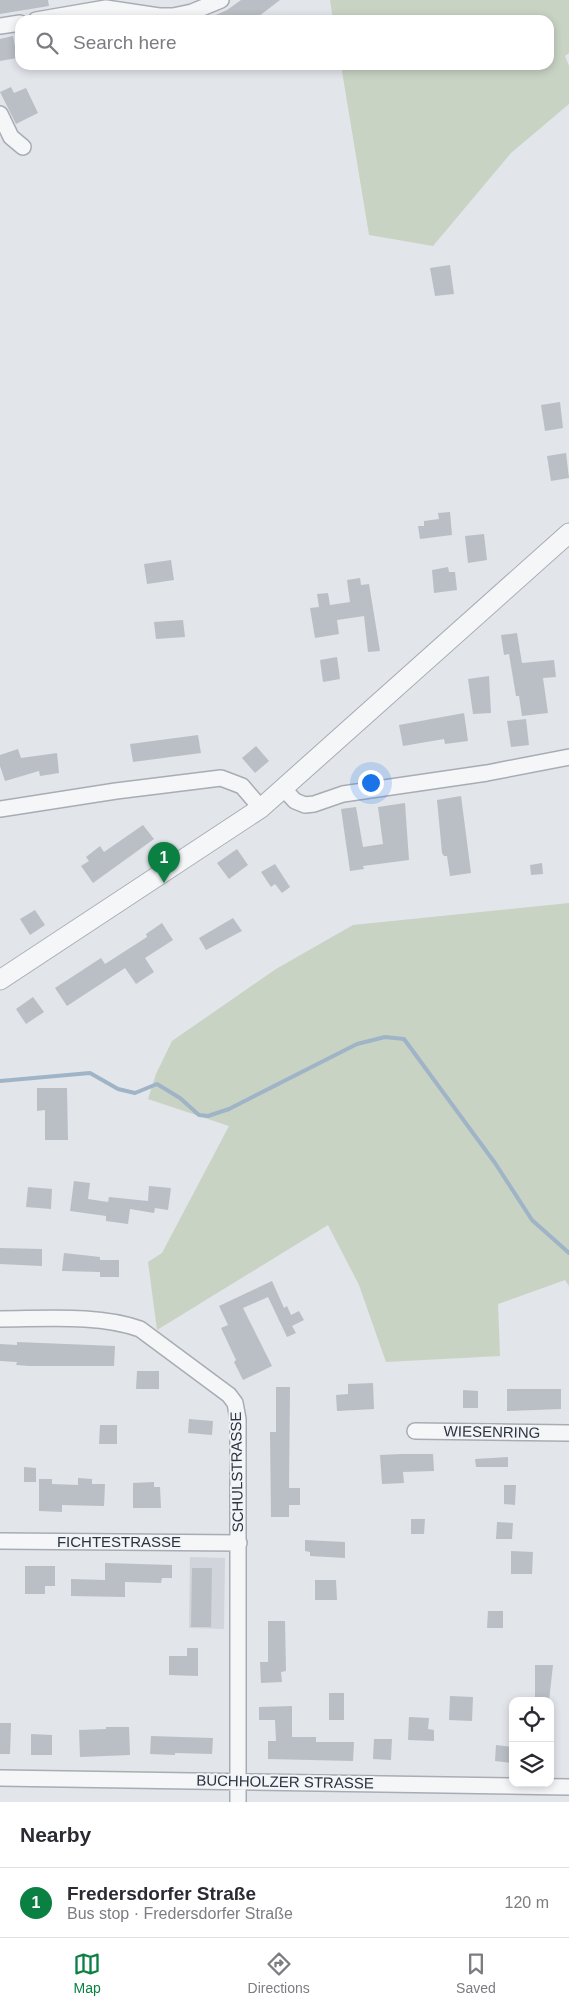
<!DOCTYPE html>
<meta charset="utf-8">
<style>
:root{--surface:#fff;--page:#f7f7f7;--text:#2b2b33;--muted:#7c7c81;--line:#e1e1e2;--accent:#0b8043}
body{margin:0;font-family:Helvetica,sans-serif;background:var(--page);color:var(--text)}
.controls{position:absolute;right:15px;bottom:15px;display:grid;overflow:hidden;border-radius:10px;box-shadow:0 2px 8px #0003}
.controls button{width:45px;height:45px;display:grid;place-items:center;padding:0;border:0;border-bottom:1px solid var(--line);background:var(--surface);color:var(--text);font:25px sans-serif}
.you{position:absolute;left:370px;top:782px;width:18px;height:18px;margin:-12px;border:4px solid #fff;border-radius:50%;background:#1a73e8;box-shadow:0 0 0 8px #1a73e833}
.badge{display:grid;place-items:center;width:32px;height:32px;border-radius:50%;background:var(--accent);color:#fff;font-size:16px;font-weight:700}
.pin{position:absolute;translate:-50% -41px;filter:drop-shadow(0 1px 2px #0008)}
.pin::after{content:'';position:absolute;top:26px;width:18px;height:15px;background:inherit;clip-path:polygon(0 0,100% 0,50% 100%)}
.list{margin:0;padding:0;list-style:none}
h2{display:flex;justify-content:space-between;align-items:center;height:65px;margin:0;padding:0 20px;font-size:21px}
h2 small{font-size:16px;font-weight:400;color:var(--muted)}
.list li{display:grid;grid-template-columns:32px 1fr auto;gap:15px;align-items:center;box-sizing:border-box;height:70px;padding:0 20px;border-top:1px solid var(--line)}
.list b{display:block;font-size:19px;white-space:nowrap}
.list p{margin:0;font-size:16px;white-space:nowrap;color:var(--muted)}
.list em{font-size:16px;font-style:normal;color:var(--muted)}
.icon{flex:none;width:28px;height:28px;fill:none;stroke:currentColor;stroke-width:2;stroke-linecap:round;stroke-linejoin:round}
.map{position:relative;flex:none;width:569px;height:1802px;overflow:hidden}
.search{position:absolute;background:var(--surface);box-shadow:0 2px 8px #0003;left:15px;right:15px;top:15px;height:55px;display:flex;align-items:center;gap:12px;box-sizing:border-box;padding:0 18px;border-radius:15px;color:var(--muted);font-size:19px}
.sheet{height:135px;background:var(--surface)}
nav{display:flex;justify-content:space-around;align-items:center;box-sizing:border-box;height:70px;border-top:1px solid var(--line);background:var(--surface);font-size:14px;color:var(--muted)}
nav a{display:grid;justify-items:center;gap:2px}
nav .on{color:var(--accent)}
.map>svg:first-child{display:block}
</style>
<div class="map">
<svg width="569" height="1802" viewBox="0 0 569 1802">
<rect width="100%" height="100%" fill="#e2e5ea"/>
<path fill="#d1d5db" d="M190,1557L225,1558L224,1629L189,1628Z"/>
<path fill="#c8d3c4" d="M330,0H569V53L565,56L569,66V104L511,153L433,246L369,235L341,65H549V20H333Z
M569,903V1286L565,1280L498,1304L500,1356L386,1362L359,1285L328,1225L157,1330L148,1262L162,1253L229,1126L148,1099L156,1074L172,1041L276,969L353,925Z"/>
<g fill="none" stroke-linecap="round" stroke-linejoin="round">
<path stroke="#a0b4c7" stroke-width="4" d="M0,1081L90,1073L118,1089L135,1093L157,1084L180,1098L199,1115L208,1116L229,1109L357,1044L385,1037L404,1039L495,1163L532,1220L569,1253"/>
</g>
<path fill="#babfc6" d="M0,0H48L49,6L0,14Z
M241,0H280L254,20H204L227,10Z
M13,36L17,58L0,61V39Z
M11,87L14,93L26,88L38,113L16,124L0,92Z
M450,265L454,294L435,296L430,268Z
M560,402L563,428L545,431L541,405Z
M566,453L569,478L551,481L547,456Z
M450,512L452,535L420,539L418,526H424V521L439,519L438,513Z
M484,534L487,560L468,563L465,536Z
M171,560L174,580L147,584L144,564Z
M448,567L449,572H455L457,590L434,593L432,570Z
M360,578L361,585L369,584L380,651L368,652L364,616L337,620L339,634L315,638L310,608L319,607L317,594L328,593L330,605L350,602L347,580Z
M183,620L185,637L156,639L154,622Z
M517,633L522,663L554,660L556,677L543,678L548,713L522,716L519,696H516L509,654L504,655L501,635Z
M337,657L340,679L323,682L320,660Z
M489,676L491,713L473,714L468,679Z
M464,713L468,741L445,744L444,739L403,746L399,725Z
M526,719L529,745L511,747L507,721Z
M198,735L201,753L133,762L130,744Z
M256,746L269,761L255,773L242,758Z
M18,749L21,758L57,753L59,773L40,776L39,771L5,781L0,766V755Z
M461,796L471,873L450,876L447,856H444L442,853L437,800Z
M405,803L409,860L363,866L364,869L350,871L341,809L356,807L363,847L383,844L378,807Z
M143,825L154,839L93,883L81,866L89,861L86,857L100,846L104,852Z
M237,849L248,865L229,879L217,863Z
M542,863L543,874L531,875L530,865Z
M275,864L290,887L282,893L275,884L271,887L261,872Z
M35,910L45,925L30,935L20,919Z
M233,918L242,931L206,950L199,938Z
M162,923L173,940L145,958L154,972L136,984L125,968L67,1006L55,988L101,958L105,964L147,937L146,934Z
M33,997L44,1012L26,1024L16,1009Z
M37,1088H67L68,1140H45V1110L37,1111Z
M74,1181L90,1183L88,1199L108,1202L109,1197L148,1201L149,1186L171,1188L168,1210L155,1208L154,1213L130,1209L128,1224L106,1221V1216L70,1211Z
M28,1187L52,1189L51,1209L26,1207Z
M0,1248L42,1249V1266L0,1264Z
M64,1253L100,1257V1260H119V1277H100V1272L62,1271Z
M272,1281L284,1308L287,1306L291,1315L299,1311L304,1320L292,1326L296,1333L287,1337L268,1297L243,1308L272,1366L243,1380L234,1362L236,1360L221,1328L228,1325L219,1306Z
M17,1342L115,1346L114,1366H29L16,1365L17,1362L0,1361V1344L17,1345Z
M137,1371H159V1389H136Z
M373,1383L374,1409L337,1411L336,1395L348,1394V1384Z
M276,1387H290L289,1488H300V1505H289V1517H271L270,1432H276Z
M507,1389H561V1409L507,1411Z
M463,1390L478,1391V1408H463Z
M189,1419L213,1421L212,1435L188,1433Z
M100,1425H117V1444H99Z
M402,1454H433L434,1471L403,1472L404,1483L382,1484L380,1455Z
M508,1457V1467H476L475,1459Z
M24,1467L36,1468V1482H24Z
M78,1478L92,1479V1484H105L104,1506L62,1505V1512L39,1511V1479H52V1484L78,1485Z
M154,1482V1487H160L161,1508H133V1483Z
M504,1485H516L515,1505L504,1504Z
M411,1519H425L424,1534H411Z
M497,1522L513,1523L512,1539H496Z
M305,1540L345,1542V1558L310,1556V1552L305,1551Z
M511,1551L533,1552L532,1574H511Z
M105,1563L172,1565V1578H162L161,1583L125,1582V1597L71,1596V1579L105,1580Z
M25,1566H55V1586H45V1594H25Z
M192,1568H212L211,1627H191Z
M315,1580H336L337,1600H315Z
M488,1611H503V1628H487Z
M268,1621H285L286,1671L281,1672L282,1682L261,1683L260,1662H268Z
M187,1648H198V1676L169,1675V1656H187Z
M535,1665H553L549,1701H535Z
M329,1693H344V1720H329Z
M450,1696L473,1697L472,1721L449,1720Z
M292,1706V1737H316V1742H354L353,1761L268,1759V1741H276L275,1720H259V1707Z
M409,1717L429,1718L428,1729L434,1730V1741L408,1740Z
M0,1723H11L10,1754H0Z
M106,1727H129L130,1755L80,1757L79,1730L106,1729Z
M31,1734L52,1735V1755H31Z
M151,1736L213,1738L212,1754L175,1753V1755L150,1754Z
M374,1739H392L391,1760L373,1759Z
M496,1745L513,1747L512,1763L495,1761Z"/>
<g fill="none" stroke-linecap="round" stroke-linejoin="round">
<defs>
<path id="minor" d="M36,20L106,8L159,16H173L192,12L221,0
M0,26L20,23
M0,114L11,137L23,147
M283,788L295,801L305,805L314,804L343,794L487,773L569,757
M0,809L116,791L221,778L242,786L261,808
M0,1319C43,1319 99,1314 140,1329L229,1395L235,1403L238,1419V1802
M415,1431L569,1433
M0,1541L239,1543
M0,1778L569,1787"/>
<path id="tertiary" d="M0,980L261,808L569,533"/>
</defs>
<use href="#minor" stroke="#a8acb4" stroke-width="18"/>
<use href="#tertiary" stroke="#a8acb4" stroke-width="21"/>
<use href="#minor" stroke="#f5f6f8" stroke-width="15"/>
<use href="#tertiary" stroke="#f5f6f8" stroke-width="19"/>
</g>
<g text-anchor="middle" stroke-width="4" stroke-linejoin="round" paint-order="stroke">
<g font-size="15" fill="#2c3440" stroke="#f2f4f7">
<text transform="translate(492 1432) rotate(1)" y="5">WIESENRING</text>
<text transform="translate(237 1472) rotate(-91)" y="5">SCHULSTRASSE</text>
<text x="119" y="1547">FICHTESTRASSE</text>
<text transform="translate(285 1782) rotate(1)" y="5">BUCHHOLZER STRASSE</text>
</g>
</g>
</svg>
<div class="controls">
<button><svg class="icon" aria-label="locate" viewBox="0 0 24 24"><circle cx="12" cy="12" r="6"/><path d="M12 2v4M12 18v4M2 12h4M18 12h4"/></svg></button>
<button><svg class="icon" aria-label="layers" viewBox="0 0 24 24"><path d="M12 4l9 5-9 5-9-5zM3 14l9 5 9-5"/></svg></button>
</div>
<div class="you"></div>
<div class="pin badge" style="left:164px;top:883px">1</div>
<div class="search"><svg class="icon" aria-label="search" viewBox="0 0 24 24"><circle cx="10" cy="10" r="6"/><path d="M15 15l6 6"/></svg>Search here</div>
</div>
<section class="sheet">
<h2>Nearby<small></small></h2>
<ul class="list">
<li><span class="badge">1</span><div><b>Fredersdorfer Straße</b><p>Bus stop · Fredersdorfer Straße</p></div><em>120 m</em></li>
</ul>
</section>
<nav>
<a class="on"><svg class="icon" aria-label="map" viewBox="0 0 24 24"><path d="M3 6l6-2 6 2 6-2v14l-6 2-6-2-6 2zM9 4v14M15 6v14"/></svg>Map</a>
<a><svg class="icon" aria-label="directions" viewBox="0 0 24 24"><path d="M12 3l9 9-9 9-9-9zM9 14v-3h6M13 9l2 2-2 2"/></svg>Directions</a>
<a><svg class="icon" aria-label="saved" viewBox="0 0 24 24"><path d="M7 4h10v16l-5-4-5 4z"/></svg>Saved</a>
</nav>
